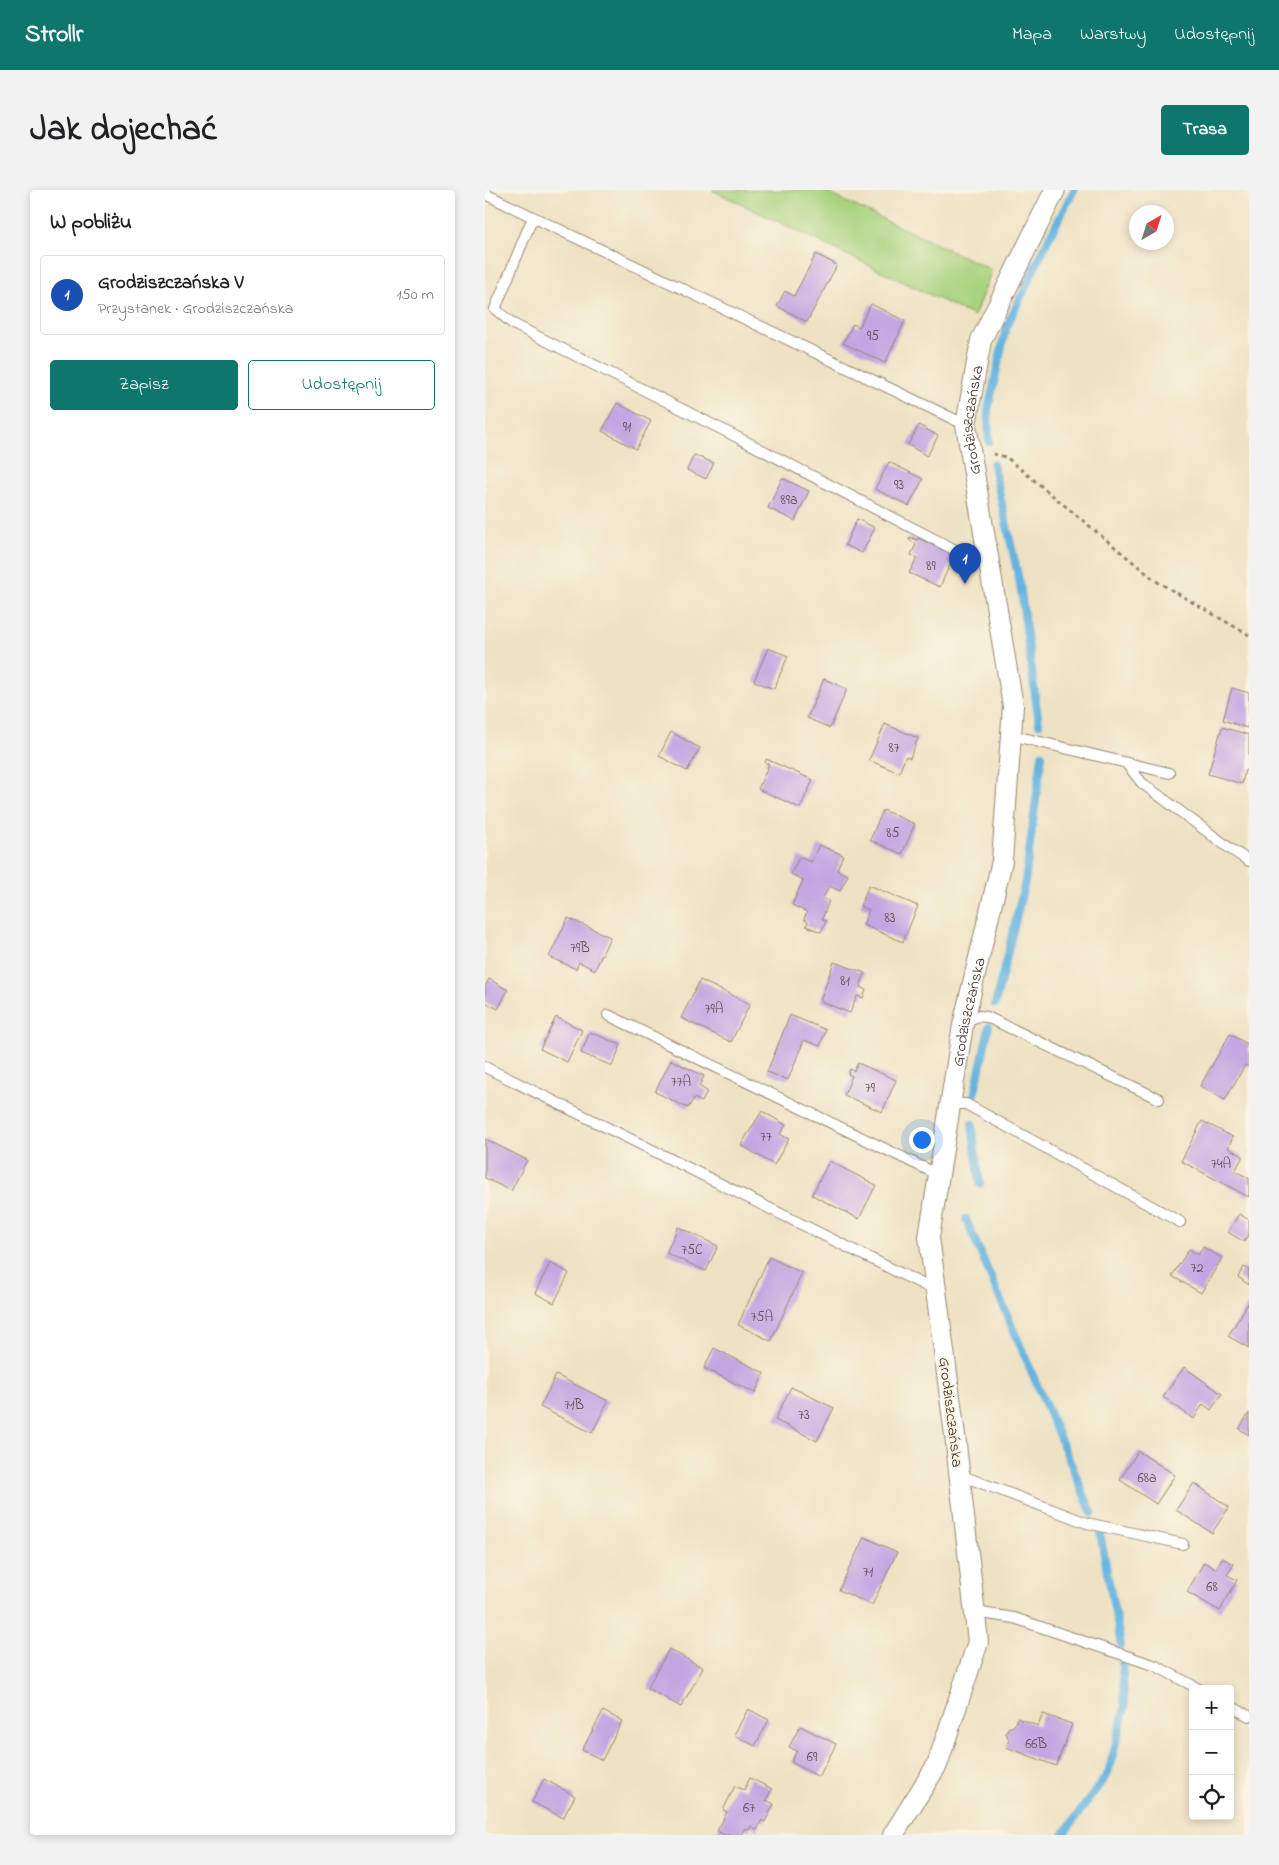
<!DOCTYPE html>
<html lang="pl">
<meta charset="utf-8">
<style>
:root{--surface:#fff;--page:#f2f2f2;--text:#202124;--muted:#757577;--line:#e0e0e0;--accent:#0f766e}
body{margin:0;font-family:"Indie Flower",sans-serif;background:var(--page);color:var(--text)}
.controls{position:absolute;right:15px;bottom:15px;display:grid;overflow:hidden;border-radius:5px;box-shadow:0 2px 8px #0003}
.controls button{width:45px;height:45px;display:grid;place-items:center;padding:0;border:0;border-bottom:1px solid var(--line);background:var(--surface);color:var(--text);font:25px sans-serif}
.compass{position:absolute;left:644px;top:15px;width:45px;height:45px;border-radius:50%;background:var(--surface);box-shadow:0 2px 8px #0003;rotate:39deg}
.you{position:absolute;left:436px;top:949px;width:18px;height:18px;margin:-12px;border:4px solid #fff;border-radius:50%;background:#1a73e8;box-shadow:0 0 0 8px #1a73e833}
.badge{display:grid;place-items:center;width:32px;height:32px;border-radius:50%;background:var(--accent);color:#fff;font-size:16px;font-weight:700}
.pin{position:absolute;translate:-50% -41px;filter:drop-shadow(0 1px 2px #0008)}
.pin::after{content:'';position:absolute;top:26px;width:18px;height:15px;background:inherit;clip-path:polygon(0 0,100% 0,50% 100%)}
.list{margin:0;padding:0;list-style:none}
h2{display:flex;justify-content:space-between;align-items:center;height:65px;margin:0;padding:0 20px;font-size:21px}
h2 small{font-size:16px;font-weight:400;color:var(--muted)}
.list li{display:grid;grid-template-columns:32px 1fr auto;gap:15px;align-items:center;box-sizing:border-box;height:80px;margin:0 10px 10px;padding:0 10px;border:1px solid var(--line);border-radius:5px}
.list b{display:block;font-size:19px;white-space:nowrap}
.list p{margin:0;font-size:16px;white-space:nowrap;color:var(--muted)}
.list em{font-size:16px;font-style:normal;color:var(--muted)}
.actions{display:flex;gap:10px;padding:15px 20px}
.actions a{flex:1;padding:11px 0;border:1px solid var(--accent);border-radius:5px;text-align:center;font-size:18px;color:var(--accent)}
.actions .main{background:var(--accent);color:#fff}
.icon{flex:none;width:28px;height:28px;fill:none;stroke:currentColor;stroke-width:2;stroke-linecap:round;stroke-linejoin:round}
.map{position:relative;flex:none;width:764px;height:1645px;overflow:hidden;border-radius:5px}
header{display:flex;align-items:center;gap:30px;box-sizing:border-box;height:70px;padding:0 25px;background:var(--accent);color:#fff}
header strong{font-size:24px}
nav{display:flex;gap:28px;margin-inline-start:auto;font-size:18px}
.intro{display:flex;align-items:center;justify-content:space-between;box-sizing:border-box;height:120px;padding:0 30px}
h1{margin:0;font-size:35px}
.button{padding:12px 22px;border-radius:5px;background:var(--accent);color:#fff;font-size:18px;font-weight:700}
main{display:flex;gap:30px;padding:0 30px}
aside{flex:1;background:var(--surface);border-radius:5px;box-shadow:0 2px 8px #0003}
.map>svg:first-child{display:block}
</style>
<header>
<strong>Strollr</strong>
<nav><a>Mapa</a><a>Warstwy</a><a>Udostępnij</a></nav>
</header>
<div class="intro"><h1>Jak dojechać</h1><a class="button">Trasa</a></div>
<main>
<aside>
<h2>W pobliżu<small></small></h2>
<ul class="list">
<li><span class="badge" style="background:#1a4fb4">1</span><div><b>Grodziszczańska V</b><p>Przystanek · Grodziszczańska</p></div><em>150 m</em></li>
</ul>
<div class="actions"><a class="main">Zapisz</a><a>Udostępnij</a></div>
</aside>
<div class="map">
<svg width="764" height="1645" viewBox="0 0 764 1645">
<rect width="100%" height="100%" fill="#fcf5e5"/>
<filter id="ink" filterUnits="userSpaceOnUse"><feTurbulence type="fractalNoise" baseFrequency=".02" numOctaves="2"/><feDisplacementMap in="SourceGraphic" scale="10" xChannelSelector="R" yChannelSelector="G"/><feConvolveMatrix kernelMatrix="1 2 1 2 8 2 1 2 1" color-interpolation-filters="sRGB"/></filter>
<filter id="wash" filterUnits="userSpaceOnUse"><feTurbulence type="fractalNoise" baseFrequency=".0096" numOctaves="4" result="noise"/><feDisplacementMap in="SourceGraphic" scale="20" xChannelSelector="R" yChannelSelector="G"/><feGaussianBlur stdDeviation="1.12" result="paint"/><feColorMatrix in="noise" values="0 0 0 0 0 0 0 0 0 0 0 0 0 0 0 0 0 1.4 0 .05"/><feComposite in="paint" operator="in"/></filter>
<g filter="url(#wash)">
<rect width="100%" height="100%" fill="#eee2c3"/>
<path fill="#a9d37f" stroke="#727e4e" d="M227,0H336L507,80L489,126Z"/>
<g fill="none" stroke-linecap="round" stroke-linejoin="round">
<path stroke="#65b4e0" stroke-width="8" d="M504,252L503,220L521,138L565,46L589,0
M508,274L535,394L554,534
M510,814L540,692L557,565
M489,906L504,837
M487,934L495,994
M481,1029L607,1323
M615,1343L636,1455
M578,1645L623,1583L640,1518L637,1474"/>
</g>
<g id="blocks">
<path fill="#c3a5e2" d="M331,64L352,75L322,132L292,116L300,101L309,106Z
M386,114L420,131L400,173L358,153L368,134L374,137Z
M132,213L166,231L151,259L117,241Z
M434,235L453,246L442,266L423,255Z
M209,265L229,273L221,289L202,280Z
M404,272L438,289L424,316L390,299Z
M297,288L324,301L310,331L283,318Z
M372,329L390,338L377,363L360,355Z
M425,347L432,350L433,348L469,365L455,397L424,383L432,368L426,365L431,354L424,350Z
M283,458L303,466L289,499L269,491Z
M339,489L362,499L345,538L322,528Z
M747,498L764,503V531L762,538L738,530Z
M400,534L433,548L425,568L421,566L414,583L384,570Z
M737,537L764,545V581L760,580L757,594L723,584Z
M186,542L215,558L202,581L174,566Z
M281,569L328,590L315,618L273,599L284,574L280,573Z
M398,620L430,634L417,664L385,650Z
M334,655L358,665L352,680L363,685L355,701L344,696L338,708L344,711L337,729L341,731L336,742L321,736L323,732L319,729L322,722L307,715L318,690L306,684L314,667L326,672Z
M384,695L433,716L418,752L378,735L384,720L375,716Z
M83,728L125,747L110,780L94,772L91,779L64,767Z
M349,772L380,783L375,797L381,800L378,808L372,806L365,823L335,811Z
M4,789L23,800L13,819L0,812V797Z
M215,790L265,814L246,852L196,828Z
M305,825L341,840L335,856L319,850L303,890L282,882Z
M71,827L97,840L82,872L55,859Z
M105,842L136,855L127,876L96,863Z
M745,844L764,855V877L760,875L740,910L715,896Z
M186,870L219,886L214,896L222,901L217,912L209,908L203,918L170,902Z
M373,873L411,890L397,922L359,905L367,886L363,884L365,879L369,881Z
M277,921L301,935L295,944L304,949L289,975L256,955Z
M717,931L748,947L743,958L758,966L750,981L764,988V1007L696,971Z
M0,949L42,970L26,1001L0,988Z
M344,971L391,995L374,1029L327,1005Z
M754,1024L764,1030V1044L759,1052L743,1042Z
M193,1037L233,1056L221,1081L181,1063Z
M718,1057L737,1068L716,1103L687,1086L704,1059L713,1065Z
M284,1067L317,1083L286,1151L253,1135Z
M65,1073L84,1083L69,1113L50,1103Z
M759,1077L764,1080V1095L753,1087Z
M764,1112V1158L743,1146Z
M229,1158L279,1183L270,1203L219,1178Z
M699,1177L737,1204L726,1220L718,1214L709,1229L678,1207Z
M71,1185L123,1211L107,1243L55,1217Z
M306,1197L349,1218L332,1251L290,1230Z
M764,1223V1245L754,1239Z
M653,1261L690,1285L671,1314L635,1290Z
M709,1293L744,1317L727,1343L691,1320Z
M379,1347L412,1362L387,1415L354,1400Z
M737,1368L749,1374L742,1385L752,1390L735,1421L702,1402L719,1372L731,1379Z
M184,1459L218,1478L196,1517L162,1498Z
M263,1519L284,1530L270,1556L249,1545Z
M118,1521L137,1531L117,1570L97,1560Z
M558,1524L587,1534L571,1576L521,1557L524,1550L521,1543L523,1538L529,1536L532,1528L553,1536Z
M315,1536L351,1554L334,1587L306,1572L312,1561L304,1557Z
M265,1588L287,1599L281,1610L289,1614L280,1632L277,1630L272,1640L266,1636L264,1640L260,1638L256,1645H239L232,1641L242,1622L238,1620L250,1596L259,1600Z
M59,1589L90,1606L78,1628L47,1612Z"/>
</g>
</g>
<g filter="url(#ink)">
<use href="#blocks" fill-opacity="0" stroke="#948670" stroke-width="1"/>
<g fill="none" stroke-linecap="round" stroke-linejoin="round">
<defs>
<path id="service" d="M0,4L481,235
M48,27L10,119L28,134L244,243L480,365L505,375
M526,545L684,583
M641,573L657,593L747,660L764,671
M123,825L454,985
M479,831L494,826L502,827L674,909
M0,877L451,1101
M465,914H481L695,1032
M475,1285L602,1333L698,1354
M490,1422L529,1428L671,1476L714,1499
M745,1516L764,1526"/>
<g id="minor">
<path id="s1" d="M408,1645L452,1575L493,1452L470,1245L444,1047L478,835L517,671L528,516L481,235L496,150L570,0"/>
</g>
</defs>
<use href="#service" stroke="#948670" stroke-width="12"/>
<use href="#minor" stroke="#948670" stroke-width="22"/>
<path stroke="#948670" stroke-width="3" stroke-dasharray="4 4" stroke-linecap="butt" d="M508,264L521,267L671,391L764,445"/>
<use href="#service" stroke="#fff" stroke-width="10"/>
<use href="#minor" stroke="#fff" stroke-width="20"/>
</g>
</g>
<g text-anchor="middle" stroke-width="4.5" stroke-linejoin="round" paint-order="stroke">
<g font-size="14" fill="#5d494f">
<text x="388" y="150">95</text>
<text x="142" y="241">91</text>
<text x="414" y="299">93</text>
<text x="304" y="314">89a</text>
<text x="446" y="380">89</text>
<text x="409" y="562">87</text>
<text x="408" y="647">85</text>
<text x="405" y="732">83</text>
<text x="95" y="762">79B</text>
<text x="360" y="795">81</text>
<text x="229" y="823">79A</text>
<text x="196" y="896">77A</text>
<text x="385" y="902">79</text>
<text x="281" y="951">77</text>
<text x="736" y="978">74A</text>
<text x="207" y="1064">75C</text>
<text x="712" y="1082">72</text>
<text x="277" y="1131">75A</text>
<text x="89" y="1219">71B</text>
<text x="319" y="1229">73</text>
<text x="662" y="1292">68a</text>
<text x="383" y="1386">71</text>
<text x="727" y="1401">68</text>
<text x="551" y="1558">66B</text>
<text x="327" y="1571">69</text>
<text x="264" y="1622">67</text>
</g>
<g font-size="16" fill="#3b2a1e" stroke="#fcf5e5">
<text dy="6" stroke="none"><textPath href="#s1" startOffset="1449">Grodziszczańska</textPath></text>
<text dy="6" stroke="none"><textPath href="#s1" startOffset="849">Grodziszczańska</textPath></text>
<text transform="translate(467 1222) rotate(83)" y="6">Grodziszczańska</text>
</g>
</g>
</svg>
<div class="controls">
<button>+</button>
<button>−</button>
<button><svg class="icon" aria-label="locate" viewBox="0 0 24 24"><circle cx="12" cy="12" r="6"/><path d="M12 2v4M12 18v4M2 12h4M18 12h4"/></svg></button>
</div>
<svg class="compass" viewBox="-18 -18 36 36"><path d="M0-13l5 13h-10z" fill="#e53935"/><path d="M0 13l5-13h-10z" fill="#757577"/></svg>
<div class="you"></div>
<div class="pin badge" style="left:480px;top:394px;background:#1a4fb4">1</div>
</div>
</main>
